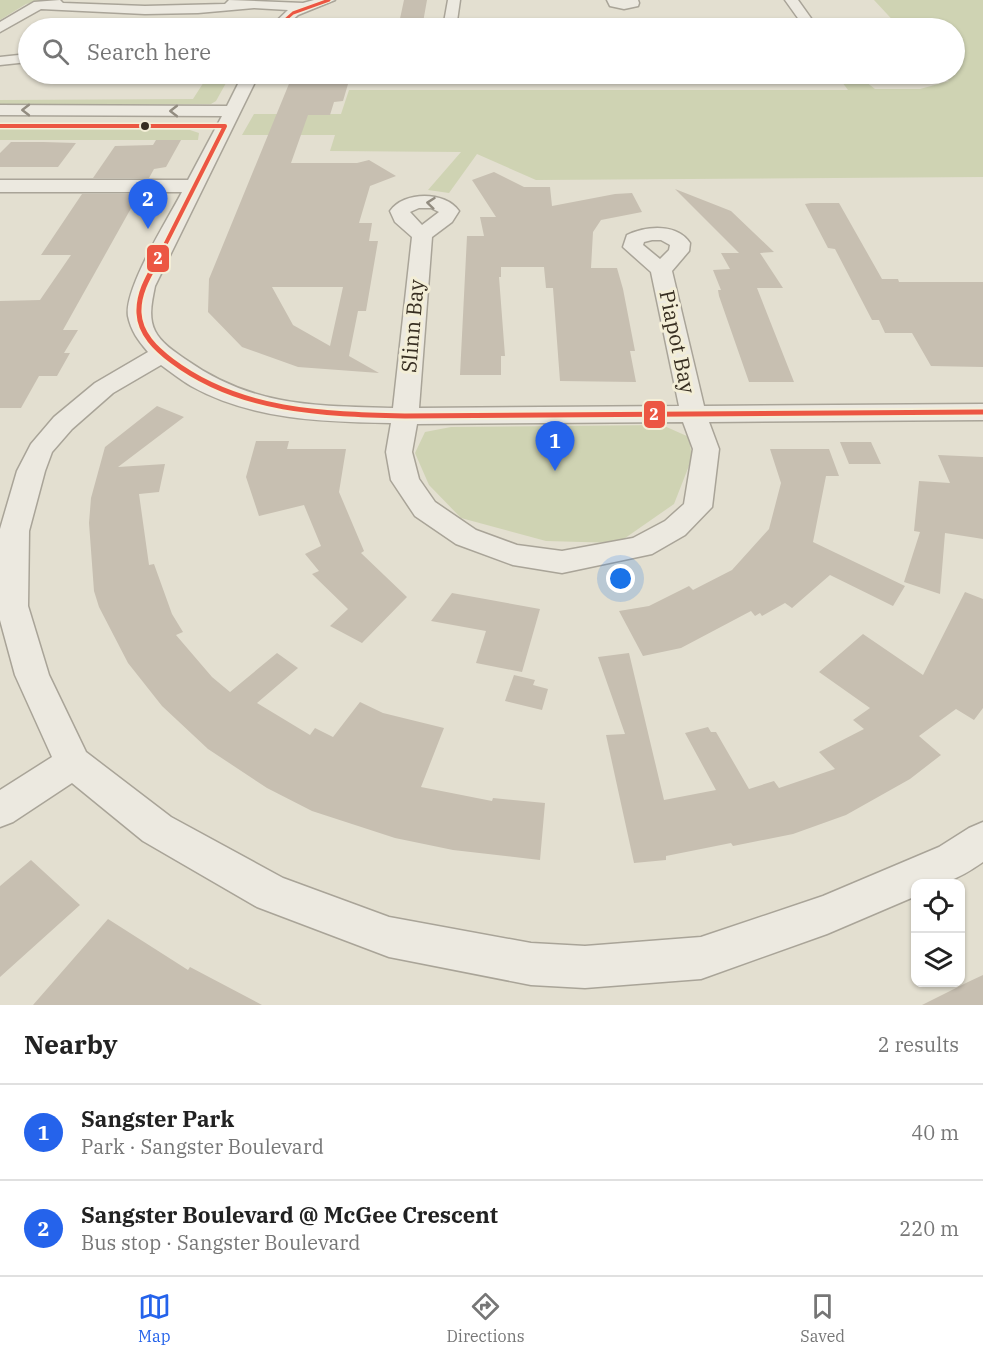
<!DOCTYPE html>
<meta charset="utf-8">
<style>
:root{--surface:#fff;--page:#f6f6f6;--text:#222;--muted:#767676;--line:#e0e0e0;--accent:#2563eb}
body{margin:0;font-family:"IBM Plex Serif",serif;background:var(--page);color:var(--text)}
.controls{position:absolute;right:18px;bottom:18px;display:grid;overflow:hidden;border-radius:12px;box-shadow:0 2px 4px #0004}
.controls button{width:54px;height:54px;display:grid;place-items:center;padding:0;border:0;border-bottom:2px solid var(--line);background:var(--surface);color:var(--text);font:30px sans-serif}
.you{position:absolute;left:621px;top:579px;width:21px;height:21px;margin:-15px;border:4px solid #fff;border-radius:50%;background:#1a73e8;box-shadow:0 0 0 9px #1a73e833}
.badge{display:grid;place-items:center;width:39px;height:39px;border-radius:50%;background:var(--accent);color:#fff;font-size:20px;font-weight:700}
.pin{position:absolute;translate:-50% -50px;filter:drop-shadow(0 2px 3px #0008)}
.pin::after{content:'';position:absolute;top:32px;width:21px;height:18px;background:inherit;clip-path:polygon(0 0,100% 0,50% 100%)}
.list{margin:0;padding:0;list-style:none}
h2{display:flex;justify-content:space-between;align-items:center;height:78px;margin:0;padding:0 24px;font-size:26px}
h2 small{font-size:20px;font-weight:400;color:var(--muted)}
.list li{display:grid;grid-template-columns:39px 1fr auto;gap:18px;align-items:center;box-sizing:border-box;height:96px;padding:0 24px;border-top:2px solid var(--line)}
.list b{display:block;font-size:22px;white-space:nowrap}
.list p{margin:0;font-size:20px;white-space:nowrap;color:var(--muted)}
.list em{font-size:20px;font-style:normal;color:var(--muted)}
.icon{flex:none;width:33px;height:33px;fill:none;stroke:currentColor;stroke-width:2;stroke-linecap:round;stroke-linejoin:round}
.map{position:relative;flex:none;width:983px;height:1005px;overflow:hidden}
.search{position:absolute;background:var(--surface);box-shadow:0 2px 4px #0004;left:18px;right:18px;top:18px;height:66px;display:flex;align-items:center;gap:15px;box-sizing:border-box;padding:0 21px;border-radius:33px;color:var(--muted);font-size:22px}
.sheet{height:270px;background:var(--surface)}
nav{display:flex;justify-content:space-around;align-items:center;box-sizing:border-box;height:84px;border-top:2px solid var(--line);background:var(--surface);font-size:16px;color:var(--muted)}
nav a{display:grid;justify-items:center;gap:3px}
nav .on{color:var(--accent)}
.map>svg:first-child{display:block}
</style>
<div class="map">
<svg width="983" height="1005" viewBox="0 0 983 1005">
<rect width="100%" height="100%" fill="#e3dfd0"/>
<path fill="#cfd3b3" d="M0,0H47L26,4L0,20Z
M874,0H983V177L536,180L477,154L449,193L428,190L461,152L330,151L335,135H242L254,114H341L349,90H848L836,74H856L875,89H920L949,81L942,74H954V28H900Z
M209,74H231L216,101L211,104L0,105V100L193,99Z
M0,129L190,130L199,133L198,140H0Z
M662,425L689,437L692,458L674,504L618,543L546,541L461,518L429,485L415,453L425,432L451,427Z"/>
<path fill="#c7bfb1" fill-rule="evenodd" d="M404,0H427L422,28H398Z
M293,74H351L343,101L334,102L330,115H308L291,163H357L369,160L396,176L370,186L359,223H372L369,241H378L366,311H358L349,356L379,373L298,367L242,347L208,312L209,279ZM272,287H343L330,346L293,325Z
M156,140H181L166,167L154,169L149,178H93L115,146L153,145Z
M11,142H43L76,143L58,167H0V153Z
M494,172L524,187H550L552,206L615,194L632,193L642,212L601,220L593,232L591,268H617L623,289L635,351H630L636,382L560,381L553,288H546L544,267H501V277H499L505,356H501V375H460L467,236H484L480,217H496L472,180Z
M675,189L731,211L774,252L760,253L783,288H757L794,382H749L719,296L718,290H721L713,270L730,269L721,253H739Z
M82,194H139L63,330H78L64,353H70L57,376H39L21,408H0V301L40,300L71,255H41Z
M811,203H839L882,279H898L899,282H983V367L931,366L912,333H885L879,320H872L835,249L828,248L805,204Z
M157,406L184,417L118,467L165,464L159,492L139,494L149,565L154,564L172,614L183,632L176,635L212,677L230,692L277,653L298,668L257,703L310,735L315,728L333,737L360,702L383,713L444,728L421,787L492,801L493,798L545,803L540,860L453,850L395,838L312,811L267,788L208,749L162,706L128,663L99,607L94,591L89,523L91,498L105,447Z
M256,441H289L287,449H346L339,492L364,551L361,553L407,597L362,643L330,626L348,609L312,574L319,571L305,554L321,546L304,505L259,516L246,477Z
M840,442H871L881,464H849Z
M770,449H829L839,476H826L813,542L905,586L893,606L830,575L792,608L785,603L762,616L760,613L755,616L751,611L681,648L643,656L619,611L649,606L689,586L693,590L732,570L769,529L781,483Z
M938,455L983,457V539L945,533L940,594L904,582L920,532L914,531L919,481L950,483Z
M965,592L983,599V708L974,720L956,709L919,736L941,755L910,779L846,815L793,834L733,846L731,843L666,856V860L634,863L606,735L625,734L598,657L629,653L664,800L716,790L685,733L708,727L711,732H716L749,789L774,781L779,788L835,769L819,752L864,729L853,720L870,708L819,672L863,634L923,675Z
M452,593L540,609L522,672L476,663L486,631L431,621Z
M514,675L535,680L533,685L548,689L542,710L505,701Z
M31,860L80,905L0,977V886Z
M108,919L188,970L190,967L262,1005H33Z
M983,975V1005H922L968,982Z"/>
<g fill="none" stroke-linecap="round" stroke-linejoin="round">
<defs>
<path id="minor" d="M60,0L63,3L145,6L225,4L229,0L303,3L314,0H335L298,15L283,28H269L288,10L254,8L198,13L145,14L41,9L0,32V22L34,2Z
M448,0H460L456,28H443Z
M607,0H638L639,3L638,6L624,9L610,6Z
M785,0H798L818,28H805Z
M28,54V62L0,65V57Z
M243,74H259L155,286C152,301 148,317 155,331C161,343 175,352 185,359C253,407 314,406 393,408L412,237L395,222L390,211C404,191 445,191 459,211L452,222L432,237L419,408L679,406L651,272L623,247L627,235C646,226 677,223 690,243L689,251L672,271L704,406L983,404V420L709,422L719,449L712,507L685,535L652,554L562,573L513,565L456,544L415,516L391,480L386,452L391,423C323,422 252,420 191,386C181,380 171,372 161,365L113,393L72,429L52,452L45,471L29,531L28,606L49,675L86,752L171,817L283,878L389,917L531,943L585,946L701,937L823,896L939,847L969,828L983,822V862C957,880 947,884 916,884V896L827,934L701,979L585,988L531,985L389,957L257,907L143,841L72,783L13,822L0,827V790L52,757L15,675L0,620V529L17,471L31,444L54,417L95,383L148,352C138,340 131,331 128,316C124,288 168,219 182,192H0V180H188L222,116L0,115V105L227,106ZM419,208H431L439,212L422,225L410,212ZM652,240H661L670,245L669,250L660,259L643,245L644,242ZM683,422L693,449L684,504L665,521L633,538L562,551L517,545L476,530L435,502L419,479L412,452L417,424Z"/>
</defs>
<use href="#minor" stroke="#a9a498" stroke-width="3"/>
<use href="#minor" fill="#ece9e0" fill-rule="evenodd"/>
<defs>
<path id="bus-1-far2" d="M276,28L293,13L329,0"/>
<path id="bus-1-far1" d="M0,126H225L156,263"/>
<path id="bus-1" d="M157,261C148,277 138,294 139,313C140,334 156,349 172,361C240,412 323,414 405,416L983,412"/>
</defs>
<use href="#bus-1-far2" stroke="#f3eed7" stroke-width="5"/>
<use href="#bus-1-far1" stroke="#f3eed7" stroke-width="7"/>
<use href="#bus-1" stroke="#f3eed7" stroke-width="9"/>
<use href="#bus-1-far2" stroke="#ec5643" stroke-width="3"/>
<use href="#bus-1-far1" stroke="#ec5643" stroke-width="4"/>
<use href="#bus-1" stroke="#ec5643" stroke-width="5"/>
</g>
<defs><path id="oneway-chevron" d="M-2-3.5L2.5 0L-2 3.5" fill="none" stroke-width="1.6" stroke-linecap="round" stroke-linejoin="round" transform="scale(1.5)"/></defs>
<g stroke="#928c80">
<use href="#oneway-chevron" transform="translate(26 110) rotate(-180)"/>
<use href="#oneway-chevron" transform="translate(174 111) rotate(-180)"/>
<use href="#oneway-chevron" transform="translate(431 203) rotate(-174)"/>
</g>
<circle fill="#372e21" stroke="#f3eed7" stroke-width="2" cx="145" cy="126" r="5"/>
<g text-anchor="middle" stroke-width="6" stroke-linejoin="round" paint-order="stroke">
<g font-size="21" fill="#372e21" stroke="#f3eed7">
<text transform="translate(413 326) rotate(-85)" y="7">Slinn Bay</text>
<text transform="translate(677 342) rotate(78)" y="7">Piapot Bay</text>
</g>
</g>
<g stroke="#f3eed7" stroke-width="2">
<rect x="146" y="244" width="24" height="29" rx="6" fill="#ec5643"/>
<rect x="643" y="400" width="23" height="29" rx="6" fill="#ec5643"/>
</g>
<g font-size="16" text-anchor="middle" font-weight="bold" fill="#fff">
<text x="158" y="264">2</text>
<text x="654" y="420">2</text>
</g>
</svg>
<div class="controls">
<button><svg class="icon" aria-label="locate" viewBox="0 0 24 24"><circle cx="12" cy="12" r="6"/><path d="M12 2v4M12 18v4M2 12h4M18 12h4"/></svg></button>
<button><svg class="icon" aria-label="layers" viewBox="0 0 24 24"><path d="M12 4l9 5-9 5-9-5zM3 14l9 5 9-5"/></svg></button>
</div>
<div class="you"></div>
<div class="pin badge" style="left:555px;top:471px">1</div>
<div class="pin badge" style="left:148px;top:229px">2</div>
<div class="search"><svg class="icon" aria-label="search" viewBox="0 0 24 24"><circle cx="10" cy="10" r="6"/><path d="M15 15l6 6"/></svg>Search here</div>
</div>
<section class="sheet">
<h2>Nearby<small>2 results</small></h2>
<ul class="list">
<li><span class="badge">1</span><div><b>Sangster Park</b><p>Park · Sangster Boulevard</p></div><em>40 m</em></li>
<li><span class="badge">2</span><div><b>Sangster Boulevard @ McGee Crescent</b><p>Bus stop · Sangster Boulevard</p></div><em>220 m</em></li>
</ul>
</section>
<nav>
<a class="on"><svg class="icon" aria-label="map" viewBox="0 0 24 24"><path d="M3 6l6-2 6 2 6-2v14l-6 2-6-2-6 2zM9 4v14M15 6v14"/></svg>Map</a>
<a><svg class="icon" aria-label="directions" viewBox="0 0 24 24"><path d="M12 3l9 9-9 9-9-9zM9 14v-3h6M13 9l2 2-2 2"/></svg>Directions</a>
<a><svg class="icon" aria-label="saved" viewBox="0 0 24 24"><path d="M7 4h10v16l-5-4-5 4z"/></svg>Saved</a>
</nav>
